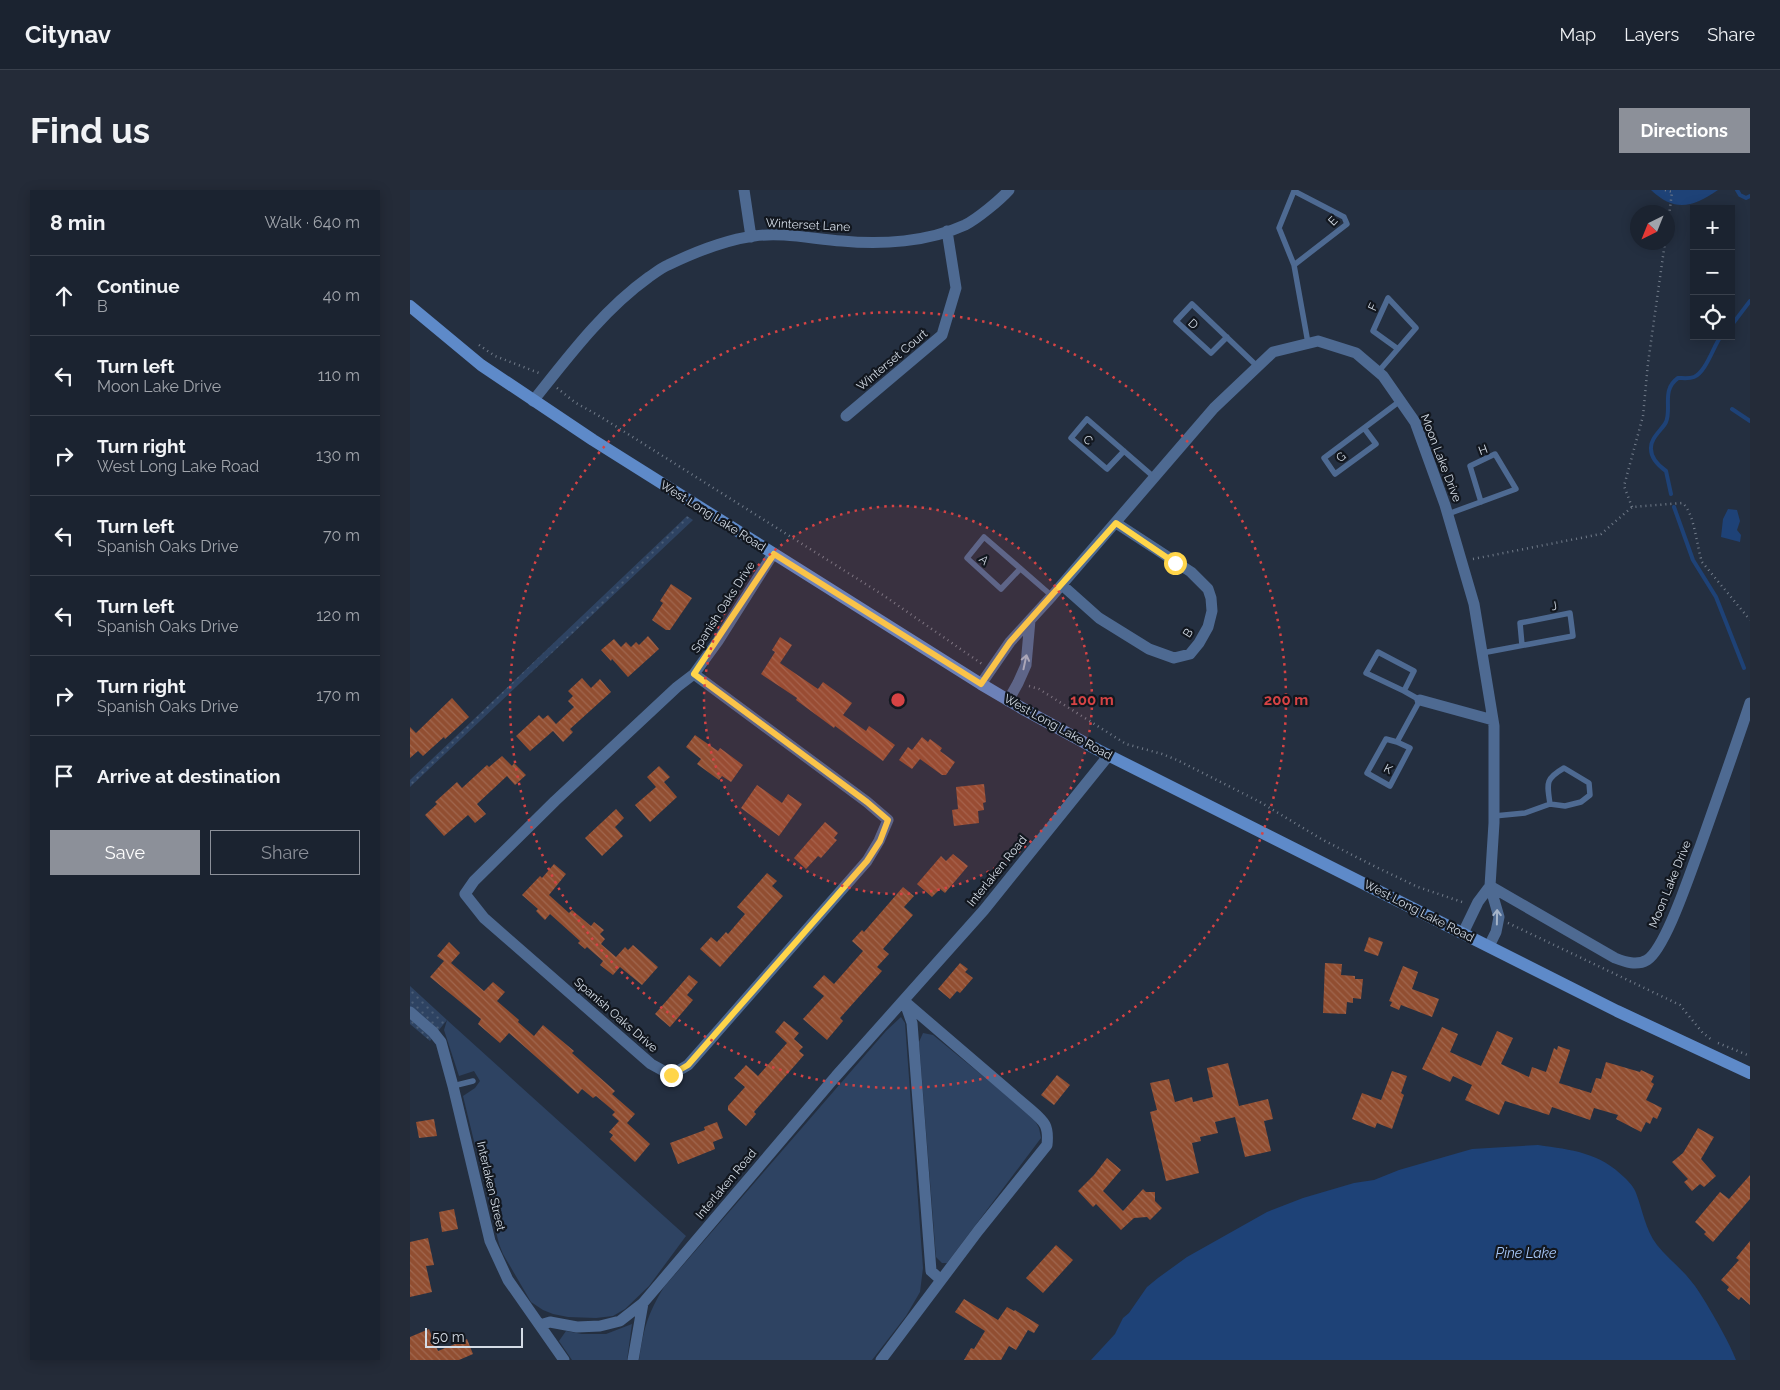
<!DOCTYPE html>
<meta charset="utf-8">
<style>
:root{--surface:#1b2330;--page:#242b38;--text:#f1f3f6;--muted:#a0a4ab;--line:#39404c;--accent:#8c9099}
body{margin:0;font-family:Raleway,sans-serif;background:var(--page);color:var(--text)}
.controls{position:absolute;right:15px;top:15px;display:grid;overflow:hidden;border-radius:0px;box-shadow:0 2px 12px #0003}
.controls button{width:45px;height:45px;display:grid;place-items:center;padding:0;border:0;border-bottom:1px solid var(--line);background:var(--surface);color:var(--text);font:25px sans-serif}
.compass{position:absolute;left:1220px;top:15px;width:45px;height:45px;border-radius:50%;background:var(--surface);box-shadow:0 2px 12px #0003;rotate:223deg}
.scale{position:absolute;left:15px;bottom:12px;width:98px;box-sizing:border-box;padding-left:5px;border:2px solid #d4dce6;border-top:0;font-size:14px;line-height:18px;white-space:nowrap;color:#d4dce6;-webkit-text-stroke:4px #12171f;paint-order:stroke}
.stop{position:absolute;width:15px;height:15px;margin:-11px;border:4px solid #ffd54a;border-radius:50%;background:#fff}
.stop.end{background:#ffd54a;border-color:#fff;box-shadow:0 1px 5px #0008}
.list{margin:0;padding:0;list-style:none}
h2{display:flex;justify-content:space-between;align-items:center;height:65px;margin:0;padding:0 20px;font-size:21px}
h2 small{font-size:16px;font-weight:400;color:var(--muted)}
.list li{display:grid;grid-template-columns:32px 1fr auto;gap:15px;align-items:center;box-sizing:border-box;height:80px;padding:0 20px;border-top:1px solid var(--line)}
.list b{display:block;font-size:19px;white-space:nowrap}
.list p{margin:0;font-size:16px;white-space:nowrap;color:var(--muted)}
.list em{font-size:16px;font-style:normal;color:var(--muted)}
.actions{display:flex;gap:10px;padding:15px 20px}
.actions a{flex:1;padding:11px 0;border:1px solid var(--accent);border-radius:0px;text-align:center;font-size:18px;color:var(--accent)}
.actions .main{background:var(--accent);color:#fff}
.icon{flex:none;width:28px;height:28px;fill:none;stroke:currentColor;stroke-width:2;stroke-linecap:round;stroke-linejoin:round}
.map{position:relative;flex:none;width:1340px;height:1170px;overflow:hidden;border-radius:0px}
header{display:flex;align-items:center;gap:30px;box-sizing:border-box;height:70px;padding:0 25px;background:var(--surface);border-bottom:1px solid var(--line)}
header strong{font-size:24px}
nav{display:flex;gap:28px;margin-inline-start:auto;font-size:18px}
.intro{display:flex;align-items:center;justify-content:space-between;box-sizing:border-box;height:120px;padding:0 30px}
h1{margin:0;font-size:35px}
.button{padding:12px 22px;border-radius:0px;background:var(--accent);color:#fff;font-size:18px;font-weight:700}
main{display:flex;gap:30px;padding:0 30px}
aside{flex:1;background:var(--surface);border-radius:0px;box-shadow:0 2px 12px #0003}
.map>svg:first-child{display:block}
</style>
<header>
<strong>Citynav</strong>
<nav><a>Map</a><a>Layers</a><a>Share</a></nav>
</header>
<div class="intro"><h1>Find us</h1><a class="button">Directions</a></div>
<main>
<aside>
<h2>8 min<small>Walk · 640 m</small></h2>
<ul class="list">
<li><svg class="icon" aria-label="ahead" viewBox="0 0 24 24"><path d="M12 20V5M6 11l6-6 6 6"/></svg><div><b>Continue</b><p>B</p></div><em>40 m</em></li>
<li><svg class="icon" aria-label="left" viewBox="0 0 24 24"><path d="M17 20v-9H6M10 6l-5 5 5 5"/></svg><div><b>Turn left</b><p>Moon Lake Drive</p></div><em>110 m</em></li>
<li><svg class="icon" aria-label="right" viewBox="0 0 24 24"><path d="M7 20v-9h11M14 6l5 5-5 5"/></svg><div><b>Turn right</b><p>West Long Lake Road</p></div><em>130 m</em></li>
<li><svg class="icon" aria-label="left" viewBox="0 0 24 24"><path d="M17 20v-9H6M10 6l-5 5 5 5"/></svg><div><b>Turn left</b><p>Spanish Oaks Drive</p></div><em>70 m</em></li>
<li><svg class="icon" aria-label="left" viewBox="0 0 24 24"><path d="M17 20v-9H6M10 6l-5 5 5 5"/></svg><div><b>Turn left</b><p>Spanish Oaks Drive</p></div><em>120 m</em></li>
<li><svg class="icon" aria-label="right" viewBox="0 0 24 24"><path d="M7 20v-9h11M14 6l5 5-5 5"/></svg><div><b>Turn right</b><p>Spanish Oaks Drive</p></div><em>170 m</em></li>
<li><svg class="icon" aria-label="arrive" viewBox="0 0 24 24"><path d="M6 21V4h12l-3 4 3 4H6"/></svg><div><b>Arrive at destination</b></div></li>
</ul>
<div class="actions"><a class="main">Save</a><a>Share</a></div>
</aside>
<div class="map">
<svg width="1340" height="1170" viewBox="0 0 1340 1170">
<defs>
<pattern id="park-dots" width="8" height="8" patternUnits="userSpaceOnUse" patternTransform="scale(1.25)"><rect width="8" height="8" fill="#2e4362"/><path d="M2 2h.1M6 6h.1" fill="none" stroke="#4b5e78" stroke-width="1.8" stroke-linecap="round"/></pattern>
<pattern id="building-back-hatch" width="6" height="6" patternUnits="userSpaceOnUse" patternTransform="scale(1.25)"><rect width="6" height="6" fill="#914e31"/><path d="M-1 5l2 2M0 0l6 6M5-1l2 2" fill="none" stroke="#a0674f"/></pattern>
</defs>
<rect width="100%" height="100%" fill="#242f40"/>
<path fill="#2e4362" d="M491,827L495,833L513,1078L510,1102L496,1126L462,1170H229C234,1138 237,1125 254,1097L476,841Z
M37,830L276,1046L239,1096L215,1119L203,1126L186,1128L158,1127L143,1124L133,1120L121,1112L93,1064L89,1054L53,906L65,898L70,891L64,881L49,886L34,840Z
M513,843L523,845L623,927L629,938L631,948L537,1073H532L526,1067L509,852Z
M222,1134L217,1170H162L149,1151L156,1141L172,1144H196Z"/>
<path fill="url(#park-dots)" d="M277,326L283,330L0,597V590Z
M0,796L37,830L20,851L0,834Z"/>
<path fill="#1e4277" d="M1241,0H1308C1283,17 1265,23 1241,0Z
M1318,319L1327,320L1330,331L1327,340L1331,345L1330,352L1311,347L1313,329Z
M1128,955C1162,960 1189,962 1215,988C1219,992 1224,997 1226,1003C1233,1021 1235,1039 1247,1055C1257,1068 1271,1078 1281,1091C1287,1098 1291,1105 1296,1113C1307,1132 1318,1150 1326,1170H681L705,1144L713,1128L719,1123L737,1097L748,1088L777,1067L857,1022L893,1008L944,993L964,990L989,980L1062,959Z"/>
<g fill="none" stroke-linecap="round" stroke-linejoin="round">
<path stroke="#1e4277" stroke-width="4" d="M1327,0L1330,5L1336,8L1340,6
M1321,136L1340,111
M1322,219L1340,231
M1261,304L1256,281C1249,276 1241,269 1241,259C1240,248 1252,240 1256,232C1262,218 1251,200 1268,188C1273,188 1279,189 1284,187C1296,182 1303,157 1311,146
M1264,317L1283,370L1306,407L1334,478"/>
</g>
<path fill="url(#building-back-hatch)" d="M261,394L282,408L260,440H256L242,430L253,413L250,411Z
M238,446L249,459L218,487L202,469L201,471L191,460L204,449L211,457L216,452L221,457L226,452L229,455Z
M370,447L382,455L370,473L408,499L413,492L442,513L433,525L456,541L459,536L485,555L473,571L425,536L424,538L386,510L387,508L351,484L365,462L362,460Z
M172,488L181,498L190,489L201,502L160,539L163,542L153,552L143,541L120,561L106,546L129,525L133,529L138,525L146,534L164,517L158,511L163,506L158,501Z
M42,508L59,527L35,549L34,547L13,566L8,561L0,568V537L6,543Z
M285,545L308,561L310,558L333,575L321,592L312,586L309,590L287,574L291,569L276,557Z
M512,547L518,552L520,549L532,558L530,561L545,572L536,585H532L510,569L502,579L489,570L498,557L502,560Z
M92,566L102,576L104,573L116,585L105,595L97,586L67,614L76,624L65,633L58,625L34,646L15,625L27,614L25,612L47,592L52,598L77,575L79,577Z
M249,576L260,587L254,592L267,607L240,632L225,615L246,597L237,587Z
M574,594L576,612L573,613L574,620L568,621L569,633L544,636L542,620L548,619L546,597Z
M347,595L372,613L378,604L392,614L369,646L331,618Z
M206,619L214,628L205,637L213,646L192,666L175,648Z
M415,632L428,643L424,648L427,650L411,668L408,666L396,679L384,668Z
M543,664L558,676L535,703L530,699L522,707L507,694L531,666L536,671Z
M144,674L156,684L139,705L159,723L162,720L181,736L184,732L194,740L190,744L195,749L191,754L206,767L215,757L218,760L223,755L248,777L232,795L210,777L203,785L190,775L193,771L177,757L175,759L168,753L170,751L140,724L135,730L126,721L128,719L112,705L130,686L132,688Z
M357,683L367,691L362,696L373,706L310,777L290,759L301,747L307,752L316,742L318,744L335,724L327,717Z
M493,697L504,706L494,717L503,725L473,759L479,764L467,777L472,781L430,828L433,831L417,850L393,829L414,806L403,797L414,785L424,794L453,761L442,751L452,740L454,742Z
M959,747L973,752L968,766L954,761Z
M39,752L50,763L41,773L74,801L83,792L95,802L87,811L109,830L108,832L124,846L133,835L164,861L162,863L205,901L202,904L225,924L217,933L240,954L225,972L200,949L203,945L199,942L209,931L202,925L205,922L186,906L183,908L172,899L168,904L99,843L90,853L68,834L71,829L20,787L34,771L27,766Z
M550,773L558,779L555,782L563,788L550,803L547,801L540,809L528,799Z
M915,773L932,774L931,785L945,786V789H953L951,809L943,808V813L937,812L936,824L913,823Z
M993,776L1008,782L1002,799L1029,809L1022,827L991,815L989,820L980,816L982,812L979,811Z
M279,785L288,792L277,805L283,810L260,837L245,824Z
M374,831L389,843L384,849L393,857L389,861L394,865L344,922L346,924L336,936L318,920V916L335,897L324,888L336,875L348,886L377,853L365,842Z
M1032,837L1048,844L1040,862L1071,876L1087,841L1103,848L1091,874L1119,887L1122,877L1136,882L1144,858L1147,860L1148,856L1160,860L1149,893L1181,903L1186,888L1191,889L1196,872L1230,882L1231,880L1244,886L1241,892L1244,894L1236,910L1252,918L1247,929L1243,927L1240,934L1236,932L1231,942L1206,929L1208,925L1184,918L1180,930L1142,917L1139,925L1095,911L1089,925L1055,910L1062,895L1043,886L1040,892L1012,879Z
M818,873L829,916L858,909L863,929L854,931L861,961L835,967L825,927L805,932L808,943L790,947L791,951L782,953L789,983L756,991L740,922L747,920L740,893L759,889L765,912L782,907L783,912L803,907L797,878Z
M982,881L997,886L991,903L994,905L982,939L967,933L965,938L942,929L952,903L971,910Z
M647,885L660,895L644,915L631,905Z
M24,929L27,946L9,948L6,932Z
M307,932L313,948L303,952L305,959L268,974L260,953L295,940L294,937Z
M1288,938L1304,947L1291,969L1306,986L1294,997L1290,994L1282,1001L1274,992L1278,989L1262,972L1273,963Z
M697,968L711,980L693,1001L713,1021L733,999L736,1002H745V1011L752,1018L740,1030L737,1027L724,1028L711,1040L686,1014L683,1017L668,1001L684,985Z
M1340,985V1009L1303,1052L1294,1044L1296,1042L1285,1032L1310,1002L1319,1009Z
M44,1019L48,1039L32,1042L29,1022Z
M18,1048L24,1075L16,1076L22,1102L0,1107V1052Z
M1340,1051V1115L1331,1107L1329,1110L1317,1100L1319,1097L1311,1090L1329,1070L1326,1068Z
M646,1055L663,1070L633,1103L616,1088Z
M554,1109L588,1130L597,1117L604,1121L605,1120L629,1135L624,1143L618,1140L606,1160L599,1156L591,1170H554L561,1158L564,1159L575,1141L545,1122Z
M19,1139L28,1161L57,1149L63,1164L49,1170H0V1147Z"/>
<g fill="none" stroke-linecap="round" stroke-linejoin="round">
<path stroke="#727c8a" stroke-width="2.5" stroke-dasharray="1 4" stroke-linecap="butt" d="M1255,0L1262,2L1258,34
M69,155L85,166L129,183
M147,198L166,213L191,227L473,405L572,474
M1222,317L1214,296L1233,226L1238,173L1255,52
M1063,369L1191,344L1222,317L1272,313C1284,320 1287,358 1292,372L1340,430
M619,496L629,499L716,554L752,564L767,570L850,612L913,650L966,677L1008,697L1055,713
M1098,733L1270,815L1292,842L1303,851
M1308,853L1340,866"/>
<path stroke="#4e6a92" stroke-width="5.5" d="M884,75L869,38L884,1L934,27L937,34L884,75L898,153
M817,147L801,163L766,131L782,114L848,177
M968,182L1006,138L978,108L963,141L988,159
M954,238L966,254L925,284L914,268L990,211
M714,261L697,279L661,248L677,229L745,288
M1038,324L1106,299L1085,264L1060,276L1071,312
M610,379L591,399L557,368L574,347L642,406
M1072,463L1163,446L1160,423L1110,433L1112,455
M987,552L1000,558L980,596L957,583L976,549L987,552L1010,510L994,501L1004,481L968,462L956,483L994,501
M1084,626L1115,623L1140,614L1155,616L1171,612L1180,605L1179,593L1154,578C1135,589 1137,593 1140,614
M43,896L63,891"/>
<path stroke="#4e6a92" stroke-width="11" d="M334,0L341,47
M123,211C158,167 193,120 239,87C245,83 251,78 258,75C285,62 315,50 344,46C373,42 403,49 432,51C471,55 518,52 555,35C567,29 590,10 599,0
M436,226L532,145L546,98L537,41
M652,395L689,428L739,459L764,468L780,464L789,453L798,437L802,421L801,408L798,399L781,382L706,333
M284,484L457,612L478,630L469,651L457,671L278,875L261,885L241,874L74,728L55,704L64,691L145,611L267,497L284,484L308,451L363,364
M571,494L600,452L642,406L804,218L863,162L908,151L946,163L973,186L1005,232L1035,315L1064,414L1084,536V633L1080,696L1089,727L1086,742L1079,756
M1010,510L1083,530
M598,511L608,493L616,475L620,430
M1080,696L1205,768C1215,772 1227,776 1237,770C1256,758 1281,680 1290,657C1307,609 1324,561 1340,513
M1053,743L1068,712L1080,696
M495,813L502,833L521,1081L531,1090
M0,822L23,842L31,852L43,896L80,1051L98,1090L154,1170
M130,1135L140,1132L167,1137L190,1136L210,1131L233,1113L426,886L574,720L699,565
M223,1170L233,1113
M471,1170L568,1041L637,955C639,936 635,932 621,920L494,811"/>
<path stroke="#5e8ac9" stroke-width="12" d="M0,116L71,175L183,250L571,494L615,520L688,560L1207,821L1340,883"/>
</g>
<defs><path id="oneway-shaft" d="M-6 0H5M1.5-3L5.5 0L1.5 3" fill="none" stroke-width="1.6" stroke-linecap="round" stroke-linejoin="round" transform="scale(1.25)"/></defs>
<g stroke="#a5b4c9">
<use href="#oneway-shaft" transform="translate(615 472) rotate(-78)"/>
<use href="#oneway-shaft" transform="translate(1087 727) rotate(-89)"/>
</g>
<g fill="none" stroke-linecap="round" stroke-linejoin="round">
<path stroke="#ffd54a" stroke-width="6" d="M261,885L278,875L457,671L470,651L478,630L457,612L284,484L364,364L571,494L600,452L706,333L765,373"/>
</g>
<circle cx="488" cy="510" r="194" fill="#d64344" fill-opacity=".12"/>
<g fill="none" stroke="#d64344" stroke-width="2.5" stroke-dasharray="2.5 5">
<circle cx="488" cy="510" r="194"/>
<circle cx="488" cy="510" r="388"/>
</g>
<g text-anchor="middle" stroke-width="4.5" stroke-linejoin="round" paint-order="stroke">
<g font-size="12" fill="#d4dce6" stroke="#12171f">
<text transform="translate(923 31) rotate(-46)" y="4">E</text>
<text transform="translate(398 35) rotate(3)" y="4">Winterset Lane</text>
<text transform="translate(963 117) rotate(-66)" y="4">F</text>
<text transform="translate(783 134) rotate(43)" y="4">D</text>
<text transform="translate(482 170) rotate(-40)" y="4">Winterset Court</text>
<text transform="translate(678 250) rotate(40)" y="4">C</text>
<text transform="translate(1073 260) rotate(-20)" y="4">H</text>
<text transform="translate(931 267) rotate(-37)" y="4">G</text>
<text transform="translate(1031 268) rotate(69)" y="4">Moon Lake Drive</text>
<text transform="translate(303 326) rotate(32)" y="4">West Long Lake Road</text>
<text transform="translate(574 370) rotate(42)" y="4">A</text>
<text transform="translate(1144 416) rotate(-11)" y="4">J</text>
<text transform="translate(313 417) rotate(-57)" y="4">Spanish Oaks Drive</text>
<text transform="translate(778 443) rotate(-58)" y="4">B</text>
<text transform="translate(648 537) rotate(29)" y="4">West Long Lake Road</text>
<text transform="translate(978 579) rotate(28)" y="4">K</text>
<text transform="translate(587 681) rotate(-51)" y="4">Interlaken Road</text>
<text transform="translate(1260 694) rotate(-68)" y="4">Moon Lake Drive</text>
<text transform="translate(1009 721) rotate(27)" y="4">West Long Lake Road</text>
<text transform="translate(206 825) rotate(41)" y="4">Spanish Oaks Drive</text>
<text transform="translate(316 994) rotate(-50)" y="4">Interlaken Road</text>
<text transform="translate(81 996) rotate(77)" y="4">Interlaken Street</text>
</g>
<g font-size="14" font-style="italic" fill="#a6c7f8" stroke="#12171f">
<text x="1116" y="1068">Pine Lake</text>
</g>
</g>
<circle cx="488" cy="510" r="8" fill="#d64344" stroke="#12171f" stroke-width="2.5"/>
<g font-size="15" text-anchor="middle" font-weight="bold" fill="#d64344" stroke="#12171f" stroke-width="4.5" stroke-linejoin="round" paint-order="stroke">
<text x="682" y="515">100 m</text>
<text x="876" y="515">200 m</text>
</g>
</svg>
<div class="controls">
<button>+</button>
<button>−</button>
<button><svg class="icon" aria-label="locate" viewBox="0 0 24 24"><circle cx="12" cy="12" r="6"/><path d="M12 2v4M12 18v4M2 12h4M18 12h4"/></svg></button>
</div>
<svg class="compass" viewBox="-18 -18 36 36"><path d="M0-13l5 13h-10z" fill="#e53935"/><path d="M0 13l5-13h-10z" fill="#a0a4ab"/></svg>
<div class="scale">50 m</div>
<div class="stop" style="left:765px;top:373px"></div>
<div class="stop end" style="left:261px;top:885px"></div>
</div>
</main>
